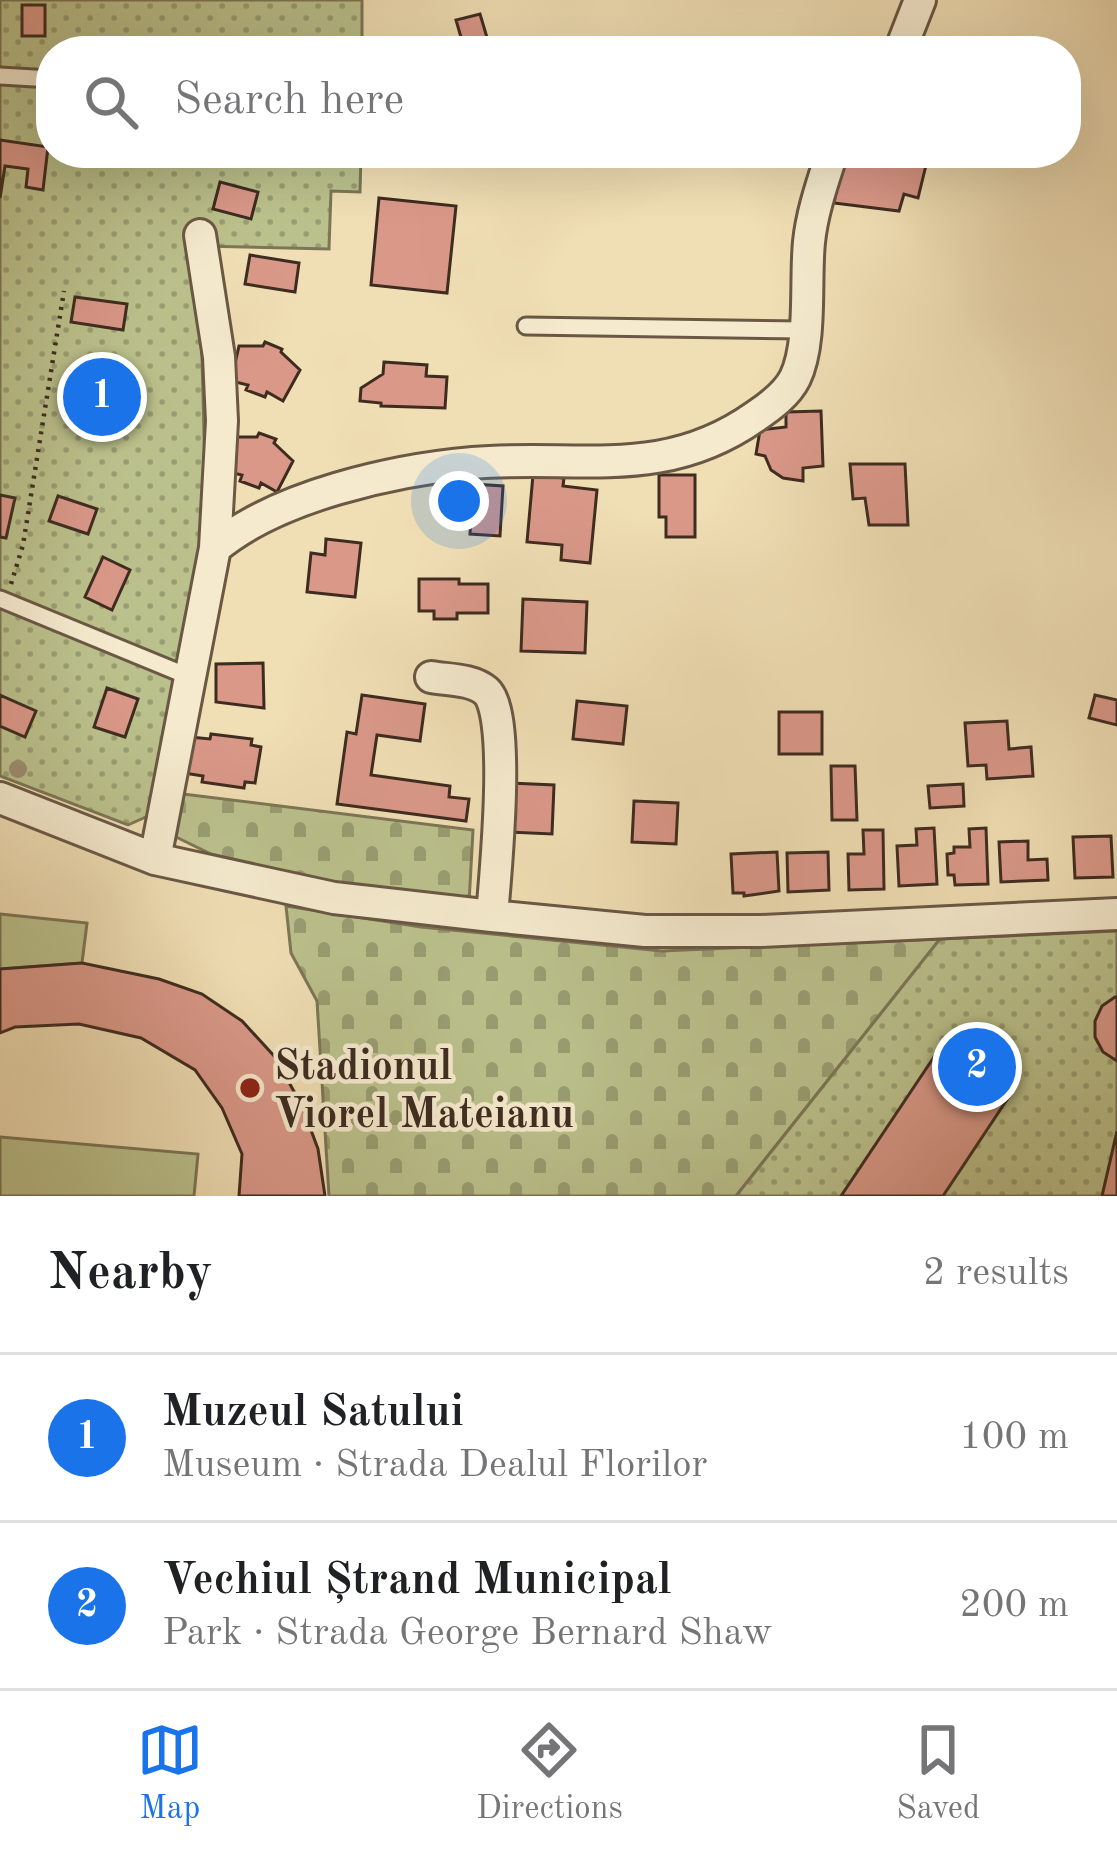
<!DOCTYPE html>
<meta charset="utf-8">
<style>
:root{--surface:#fff;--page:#f2f2f2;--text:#202124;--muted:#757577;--line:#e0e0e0;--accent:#1a73e8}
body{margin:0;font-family:"Old Standard TT",serif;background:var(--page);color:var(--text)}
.you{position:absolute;left:459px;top:501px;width:42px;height:42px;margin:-30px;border:9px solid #fff;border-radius:50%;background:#1a73e8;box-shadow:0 0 0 18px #1a73e833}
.badge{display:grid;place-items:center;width:78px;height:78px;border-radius:50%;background:var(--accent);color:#fff;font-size:39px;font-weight:700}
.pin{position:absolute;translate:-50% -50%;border:6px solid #fff;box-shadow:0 3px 12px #0006}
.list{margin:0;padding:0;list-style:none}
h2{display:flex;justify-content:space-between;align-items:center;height:156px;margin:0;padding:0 48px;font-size:51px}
h2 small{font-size:39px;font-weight:400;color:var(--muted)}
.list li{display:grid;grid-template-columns:78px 1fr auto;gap:36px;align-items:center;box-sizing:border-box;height:168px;padding:0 48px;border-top:3px solid var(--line)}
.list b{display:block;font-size:45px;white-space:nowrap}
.list p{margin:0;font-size:39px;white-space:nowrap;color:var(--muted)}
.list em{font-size:39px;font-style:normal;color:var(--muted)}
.icon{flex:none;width:66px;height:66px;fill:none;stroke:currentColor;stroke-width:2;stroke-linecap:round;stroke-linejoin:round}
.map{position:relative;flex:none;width:1117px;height:1196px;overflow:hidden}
.search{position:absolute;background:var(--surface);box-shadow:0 12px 48px #0002;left:36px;right:36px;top:36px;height:132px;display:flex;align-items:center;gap:30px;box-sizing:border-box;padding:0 42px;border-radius:48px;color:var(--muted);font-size:45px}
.sheet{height:492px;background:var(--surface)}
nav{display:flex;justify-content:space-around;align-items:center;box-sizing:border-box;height:168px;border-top:3px solid var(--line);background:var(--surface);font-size:33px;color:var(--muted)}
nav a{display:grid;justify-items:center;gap:6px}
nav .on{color:var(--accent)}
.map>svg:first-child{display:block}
</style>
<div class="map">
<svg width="1117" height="1196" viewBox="0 0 1117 1196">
<defs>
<pattern id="cemetery-stones" width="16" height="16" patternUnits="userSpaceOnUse" patternTransform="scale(3)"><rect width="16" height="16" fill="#bbc18c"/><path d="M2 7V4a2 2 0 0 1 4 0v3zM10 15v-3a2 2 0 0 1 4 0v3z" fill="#999d72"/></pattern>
<pattern id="park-dots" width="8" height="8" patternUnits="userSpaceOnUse" patternTransform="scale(3)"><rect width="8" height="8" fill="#bbc18c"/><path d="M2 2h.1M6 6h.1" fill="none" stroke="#999d72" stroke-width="1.8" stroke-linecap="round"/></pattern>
</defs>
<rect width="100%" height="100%" fill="#f0deb4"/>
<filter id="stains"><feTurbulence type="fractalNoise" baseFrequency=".00167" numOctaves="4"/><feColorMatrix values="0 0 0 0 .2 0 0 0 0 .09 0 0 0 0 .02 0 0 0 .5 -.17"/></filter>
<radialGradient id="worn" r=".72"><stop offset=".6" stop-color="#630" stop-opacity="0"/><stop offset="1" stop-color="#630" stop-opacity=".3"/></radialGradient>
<path fill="#bbc18c" stroke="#7c7656" stroke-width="3" d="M0,914L87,923L82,963L0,969Z
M0,1137L198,1154L194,1196H0Z"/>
<path fill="url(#cemetery-stones)" stroke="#7c7656" stroke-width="3" d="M183,794L473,830L469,903L336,885L211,854L176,837Z
M286,906L421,927L662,951L940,939L736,1196H329L317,1001L291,953Z"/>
<path fill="url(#park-dots)" stroke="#7c7656" stroke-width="3" d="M0,0H362V51H51V153H361L360,192L331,191L329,249L199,246L207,544L148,816L128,825L0,776Z
M1117,931V1196H736L940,939Z"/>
<path fill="#da9889" stroke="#3e2c20" stroke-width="3" d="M22,5H45V36H22Z
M480,14L491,51H465L456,20Z
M0,140L48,147L43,190L26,187L28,169L5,166L0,198Z
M886,153H929L918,198L904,194L899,211L834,203L842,156L885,160Z
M220,182L258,192L251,219L213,209Z
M379,198L456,206L447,293L371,285Z
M250,255L299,263L295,292L245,284Z
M75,297L127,304L123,330L71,322Z
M265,342L282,349L281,352L300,370L283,401L267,392L265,397L246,390L248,385L231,381L239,346H263Z
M384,362L427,365L426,376L447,377L445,408L381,406V403L360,401L361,388L383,374Z
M821,411L823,466L803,468V481L783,478L771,470L765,456L756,454L760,430L786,427V412Z
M259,433L276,439L274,443L293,461L277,492L261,483L259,488L240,481L242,475L225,471L232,437H257Z
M850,464H905L908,525H869L865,498L853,499Z
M533,475L564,478L563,486L597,490L590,563L561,560L562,545L527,542Z
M659,475H695V537H666V517H659Z
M458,483L503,486L500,536L470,534L471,518H456Z
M0,495L15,498L6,538L0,537Z
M58,496L97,509L88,534L49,521Z
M326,539L361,543L355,597L307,592L311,553L325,555Z
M103,557L130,570L112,610L85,597Z
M419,579H459V584H488V613H457V619H434V611H419Z
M523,599L587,602L585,653L521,651Z
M263,663L264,708L216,702V664Z
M107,688L138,699L125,737L94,727Z
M0,695L36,711L25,737L0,726Z
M362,695L425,704L420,741L377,735L371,775L450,786L449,797L469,799L466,821L337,804L347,732L356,734Z
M1095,695L1117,700V725L1089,718Z
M577,701L627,706L623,744L573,739Z
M779,712H822V754H779Z
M1007,721L1009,749L1031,747L1033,776L987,779L986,765L968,766L965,723Z
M211,734L252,739L251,745L261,747L255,783L245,782L244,788L202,782L203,776L184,773L189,737L210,739Z
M831,766H855L857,820H832Z
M510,783L554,785L552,834L508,832Z
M963,784L964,806L930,808L928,786Z
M634,801L678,803L676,844L632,842Z
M934,828L937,884L899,886L897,846L917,845L916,829Z
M986,828L988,884L955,885L954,875H948L947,854L954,853V847H970L969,829Z
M863,830H883L884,889L849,890L848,854H864Z
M1111,836L1113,877L1075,878L1073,837Z
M1028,841V860L1047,859L1048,880L1001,882L999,842Z
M777,852L779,891L744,896V893H733L731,854Z
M828,852L829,890L788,892L787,853Z
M82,963L159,979L202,994L242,1021L275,1057L302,1106L318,1149L325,1196H239L242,1154L222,1108L195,1070L141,1038L79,1024L15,1027L0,1033V969Z
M1115,997H1117V1061L1103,1052L1095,1037V1021L1102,1006Z
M946,1039L1016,1086L943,1196H841Z
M1117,1131V1196H1102Z"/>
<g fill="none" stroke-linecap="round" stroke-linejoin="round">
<defs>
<path id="lane" d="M0,76L51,79
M526,326L803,330
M0,599L190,677"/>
<path id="street" d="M900,51L920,0
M200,235L219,357L222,421L215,548
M431,677C448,680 472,679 486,691C512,713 495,877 492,916
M0,798L155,859L334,898L492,916L645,931H761L1117,914
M155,859L215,548C277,496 393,470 473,463C578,454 663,482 756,416C771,406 787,394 795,378C812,343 805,281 809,242C812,212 823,181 832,153"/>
</defs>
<use href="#lane" stroke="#6a5845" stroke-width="21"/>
<use href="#street" stroke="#6a5845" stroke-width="36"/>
<path stroke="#3e2c20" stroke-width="4.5" stroke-dasharray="3 6" stroke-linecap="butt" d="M11,584L23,545L64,291"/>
<use href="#lane" stroke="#f5eace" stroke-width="15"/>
<use href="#street" stroke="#f5eace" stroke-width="30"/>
</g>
<g fill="#9c8d6f">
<circle cx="120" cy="376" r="9"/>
<circle cx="18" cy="769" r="9"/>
</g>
<circle fill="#8f2418" stroke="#f5eace" stroke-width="4.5" cx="250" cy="1088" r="12"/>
<g text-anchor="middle" stroke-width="9" stroke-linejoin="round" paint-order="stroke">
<g font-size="42" font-weight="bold" fill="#3e2c20" stroke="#f5eace" text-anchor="start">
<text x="274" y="1079">Stadionul<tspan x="274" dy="48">Viorel Mateianu</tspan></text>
</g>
</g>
<rect width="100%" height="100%" filter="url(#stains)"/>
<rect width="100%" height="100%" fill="url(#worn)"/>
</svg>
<div class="you"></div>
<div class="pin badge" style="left:102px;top:397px">1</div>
<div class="pin badge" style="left:977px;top:1067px">2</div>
<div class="search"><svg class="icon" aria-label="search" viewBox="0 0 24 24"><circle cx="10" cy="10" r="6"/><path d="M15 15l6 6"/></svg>Search here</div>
</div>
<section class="sheet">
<h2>Nearby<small>2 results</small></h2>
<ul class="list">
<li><span class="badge">1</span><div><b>Muzeul Satului</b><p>Museum · Strada Dealul Florilor</p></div><em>100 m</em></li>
<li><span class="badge">2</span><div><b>Vechiul Ștrand Municipal</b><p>Park · Strada George Bernard Shaw</p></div><em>200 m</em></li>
</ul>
</section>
<nav>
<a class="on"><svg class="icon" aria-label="map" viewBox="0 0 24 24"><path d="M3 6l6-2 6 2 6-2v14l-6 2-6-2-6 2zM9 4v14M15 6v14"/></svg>Map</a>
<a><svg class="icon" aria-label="directions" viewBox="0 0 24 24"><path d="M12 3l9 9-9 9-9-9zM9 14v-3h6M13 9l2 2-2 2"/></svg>Directions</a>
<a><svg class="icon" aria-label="saved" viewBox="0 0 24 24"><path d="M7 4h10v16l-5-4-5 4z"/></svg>Saved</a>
</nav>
